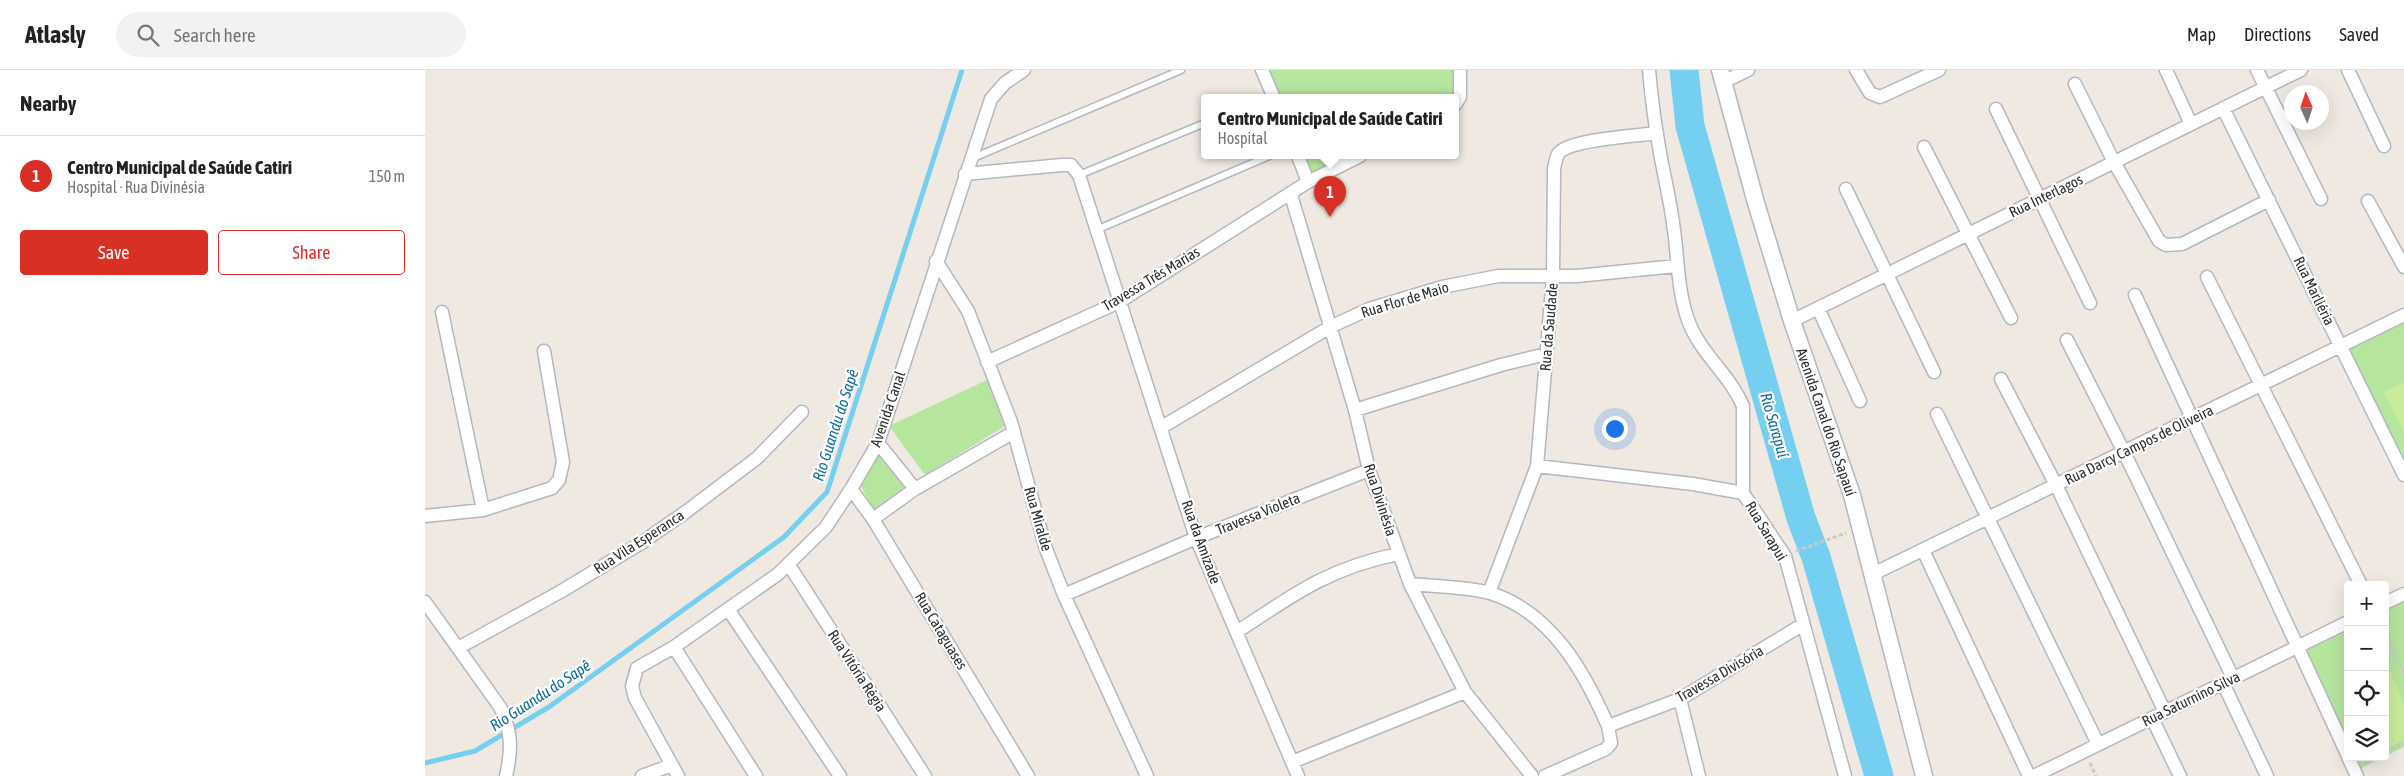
<!DOCTYPE html>
<meta charset="utf-8">
<style>
:root{--surface:#fff;--page:#f2f2f2;--text:#222;--muted:#767676;--line:#e0e0e0;--accent:#d93025}
body{margin:0;font-family:"Asap Condensed",sans-serif;background:var(--page);color:var(--text)}
.controls{position:absolute;right:15px;bottom:15px;display:grid;overflow:hidden;border-radius:5px;box-shadow:0 5px 20px #0002}
.controls button{width:45px;height:45px;display:grid;place-items:center;padding:0;border:0;border-bottom:1px solid var(--line);background:var(--surface);color:var(--text);font:25px sans-serif}
.compass{position:absolute;left:1859px;top:15px;width:45px;height:45px;border-radius:50%;background:var(--surface);box-shadow:0 5px 20px #0002;rotate:357deg}
.you{position:absolute;left:1189px;top:358px;width:18px;height:18px;margin:-12px;border:4px solid #fff;border-radius:50%;background:#1a73e8;box-shadow:0 0 0 8px #1a73e833}
.badge{display:grid;place-items:center;width:32px;height:32px;border-radius:50%;background:var(--accent);color:#fff;font-size:16px;font-weight:700}
.pin{position:absolute;translate:-50% -41px;filter:drop-shadow(0 1px 2px #0008)}
.pin::after{content:'';position:absolute;top:26px;width:18px;height:15px;background:inherit;clip-path:polygon(0 0,100% 0,50% 100%)}
.popup{position:absolute;left:776px;top:24px;width:258px;height:65px;box-sizing:border-box;display:grid;place-content:center;border-radius:5px;background:var(--surface);filter:drop-shadow(0 1px 4px #0005);font-size:16px;white-space:nowrap;color:var(--muted)}
.popup b{font-size:19px;color:var(--text)}
.popup::after{content:'';position:absolute;left:50%;top:100%;margin-left:-10px;border:10px solid transparent;border-top-color:var(--surface)}
.list{margin:0;padding:0;list-style:none}
h2{display:flex;justify-content:space-between;align-items:center;height:65px;margin:0;padding:0 20px;font-size:21px}
h2 small{font-size:16px;font-weight:400;color:var(--muted)}
.list li{display:grid;grid-template-columns:32px 1fr auto;gap:15px;align-items:center;box-sizing:border-box;height:80px;padding:0 20px;border-top:1px solid var(--line)}
.list b{display:block;font-size:19px;white-space:nowrap}
.list p{margin:0;font-size:16px;white-space:nowrap;color:var(--muted)}
.list em{font-size:16px;font-style:normal;color:var(--muted)}
.actions{display:flex;gap:10px;padding:15px 20px}
.actions a{flex:1;padding:11px 0;border:1px solid var(--accent);border-radius:5px;text-align:center;font-size:18px;color:var(--accent)}
.actions .main{background:var(--accent);color:#fff}
.icon{flex:none;width:28px;height:28px;fill:none;stroke:currentColor;stroke-width:2;stroke-linecap:round;stroke-linejoin:round}
.map{position:relative;flex:none;width:1979px;height:706px;overflow:hidden}
header{display:flex;align-items:center;gap:30px;box-sizing:border-box;height:70px;padding:0 25px;background:var(--surface);border-bottom:1px solid var(--line)}
header strong{font-size:24px}
nav{display:flex;gap:28px;margin-inline-start:auto;font-size:18px}
.search{width:350px;height:45px;background:var(--page);display:flex;align-items:center;gap:12px;box-sizing:border-box;padding:0 18px;border-radius:28px;color:var(--muted);font-size:19px}
main{display:flex}
aside{flex:1;background:var(--surface)}
.map>svg:first-child{display:block}
</style>
<header>
<strong>Atlasly</strong>
<div class="search"><svg class="icon" aria-label="search" viewBox="0 0 24 24"><circle cx="10" cy="10" r="6"/><path d="M15 15l6 6"/></svg>Search here</div>
<nav><a>Map</a><a>Directions</a><a>Saved</a></nav>
</header>
<main>
<aside>
<h2>Nearby<small></small></h2>
<ul class="list">
<li><span class="badge">1</span><div><b>Centro Municipal de Saúde Catiri</b><p>Hospital · Rua Divinésia</p></div><em>150 m</em></li>
</ul>
<div class="actions"><a class="main">Save</a><a>Share</a></div>
</aside>
<div class="map">
<svg width="1979" height="706" viewBox="0 0 1979 706">
<rect width="100%" height="100%" fill="#efe9e1"/>
<path fill="#b6e59e" d="M842,0H1031L1033,18L1027,28H854Z
M878,86H930L887,108Z
M1979,245V405L1916,276Z
M562,310L583,354L500,405L464,356Z
M456,382L479,418L451,444L432,409Z
M1979,520V677L1960,686V530Z
M1923,549V683L1873,575Z
M1925,687H1958L1931,701Z"/>
<path fill="#c9ec9a" d="M1979,313V361L1958,322Z
M1964,599L1979,634V670L1960,680V601Z"/>
<g fill="none" stroke-linecap="round" stroke-linejoin="round">
<path stroke="#75cff0" stroke-width="5" d="M0,693L50,681L124,637L359,467L402,422L537,0"/>
<path stroke="#75cff0" stroke-width="29" d="M1259,0L1265,56L1376,448L1391,487L1454,706"/>
<defs>
<path id="service" d="M548,88L756,0
M654,105L780,53
M671,160L844,86"/>
<path id="minor" d="M837,0L849,28
M1224,0C1226,21 1228,43 1232,64C1236,94 1244,123 1248,153C1253,184 1252,217 1262,247C1273,282 1304,303 1318,336V423L1360,486L1420,706
M1431,0L1445,23L1455,27L1514,0
M1741,0L1766,54
M1832,0L1896,129
M1923,0L1959,76
M1298,12L1323,0
M1650,14L1689,92L1734,171L1741,175L1757,174L1844,130
M1030,35L1035,27V0
M1798,38L1979,405
M1571,39L1665,233
M1499,77L1586,248
M873,86L883,112
M540,104L637,95H646L654,105L771,468L873,706
M1421,119L1509,302
M866,125L930,340L944,400L985,514L1040,622L1107,706
M1943,131L1979,197
M511,191L543,241L586,352L621,479L639,525L722,706
M1782,207L1936,515
M1710,225L1923,686
M1393,238L1435,331
M17,242L58,440
M1367,251L1876,0
M1642,270L1699,382L1808,608
M562,292L694,232L883,112L935,86
M1576,309L1631,415L1740,642
M930,340L1076,295L1121,284
M1512,344L1673,674
M737,357L905,257L944,239L1017,217L1073,206H1152L1251,196
M453,373L490,419
M1112,396L1268,414L1318,423
M426,419L448,449L603,706
M0,446L58,440L127,418L134,410L138,392L119,281
M448,449L490,419L589,362
M1498,480L1604,706
M364,495L500,706
M1448,504L1979,245
M985,514C1007,516 1045,517 1065,523C1126,542 1159,601 1183,656
M1064,523L1112,396L1128,206L1129,99C1130,94 1131,88 1133,84C1142,69 1213,66 1231,63
M639,525L771,468L944,400
M0,532L75,637C87,661 87,680 81,706
M1960,533L1979,524
M303,539L415,706
M812,562C869,524 904,498 973,484
M249,577L331,706
M33,578L135,522L216,473L262,441L332,388L377,342
M1798,613L1842,706
M1255,629L1274,706
M1727,648L1755,706
M1923,687L1932,706
M867,692L1040,622
M217,706L247,695
M253,706L210,628L207,616L212,598L249,577L353,504L401,457L426,419L453,373L566,29L580,13L599,0
M1120,706L1181,679L1186,673L1183,656L1255,629L1377,555
M1609,706L1923,552"/>
<path id="tertiary" d="M1295,0L1331,133L1367,251L1427,425L1499,706"/>
</defs>
<use href="#service" stroke="#b4b7c1" stroke-width="9"/>
<use href="#minor" stroke="#b4b7c1" stroke-width="15"/>
<use href="#tertiary" stroke="#b4b7c1" stroke-width="19"/>
<path stroke="#c9c9c9" stroke-width="3" stroke-dasharray="4 2.5" stroke-linecap="butt" d="M1371,481L1421,463
M1960,564L1979,603
M1960,682L1979,673
M1665,693L1671,706
M1940,693L1950,687"/>
<use href="#service" stroke="#fff" stroke-width="6"/>
<use href="#minor" stroke="#fff" stroke-width="12"/>
<use href="#tertiary" stroke="#fff" stroke-width="16"/>
</g>
<g text-anchor="middle" stroke-width="4.5" stroke-linejoin="round" paint-order="stroke">
<g font-size="15" fill="#2e2e2e" stroke="#fff">
<text transform="translate(1621 126) rotate(-26)" y="5">Rua Interlagos</text>
<text transform="translate(726 209) rotate(-31)" y="5">Travessa Três Marias</text>
<text transform="translate(1889 221) rotate(64)" y="5">Rua Marliéria</text>
<text transform="translate(980 230) rotate(-17)" y="5">Rua Flor de Maio</text>
<text transform="translate(1124 257) rotate(-85)" y="5">Rua da Saudade</text>
<text transform="translate(463 339) rotate(-71)" y="5">Avenida Canal</text>
<text transform="translate(1401 352) rotate(71)" y="5">Avenida Canal do Rio Sapauí</text>
<text transform="translate(1714 375) rotate(-26)" y="5">Rua Darcy Campos de Oliveira</text>
<text transform="translate(955 430) rotate(72)" y="5">Rua Divinésia</text>
<text transform="translate(833 444) rotate(-22)" y="5">Travessa Violeta</text>
<text transform="translate(613 449) rotate(74)" y="5">Rua Miralde</text>
<text transform="translate(1341 461) rotate(59)" y="5">Rua Sarapui</text>
<text transform="translate(214 472) rotate(-33)" y="5">Rua Vila Esperanca</text>
<text transform="translate(776 472) rotate(70)" y="5">Rua da Amizade</text>
<text transform="translate(516 561) rotate(59)" y="5">Rua Cataguases</text>
<text transform="translate(432 601) rotate(57)" y="5">Rua Vitória Régia</text>
<text transform="translate(1295 604) rotate(-30)" y="5">Travessa Divisória</text>
<text transform="translate(1766 629) rotate(-26)" y="5">Rua Saturnino Silva</text>
</g>
<g font-size="16" font-style="italic" fill="#0d6fa3" stroke="#fff">
<text transform="translate(410 355) rotate(-72)" y="6">Rio Guandu do Sapê</text>
<text transform="translate(1350 355) rotate(74)" y="6">Rio Sarapuí</text>
<text transform="translate(115 625) rotate(-33)" y="6">Rio Guandu do Sapê</text>
</g>
</g>
</svg>
<div class="controls">
<button>+</button>
<button>−</button>
<button><svg class="icon" aria-label="locate" viewBox="0 0 24 24"><circle cx="12" cy="12" r="6"/><path d="M12 2v4M12 18v4M2 12h4M18 12h4"/></svg></button>
<button><svg class="icon" aria-label="layers" viewBox="0 0 24 24"><path d="M12 4l9 5-9 5-9-5zM3 14l9 5 9-5"/></svg></button>
</div>
<svg class="compass" viewBox="-18 -18 36 36"><path d="M0-13l5 13h-10z" fill="#e53935"/><path d="M0 13l5-13h-10z" fill="#767676"/></svg>
<div class="you"></div>
<div class="pin badge" style="left:905px;top:147px">1</div>
<div class="popup"><b>Centro Municipal de Saúde Catiri</b>Hospital</div>
</div>
</main>
